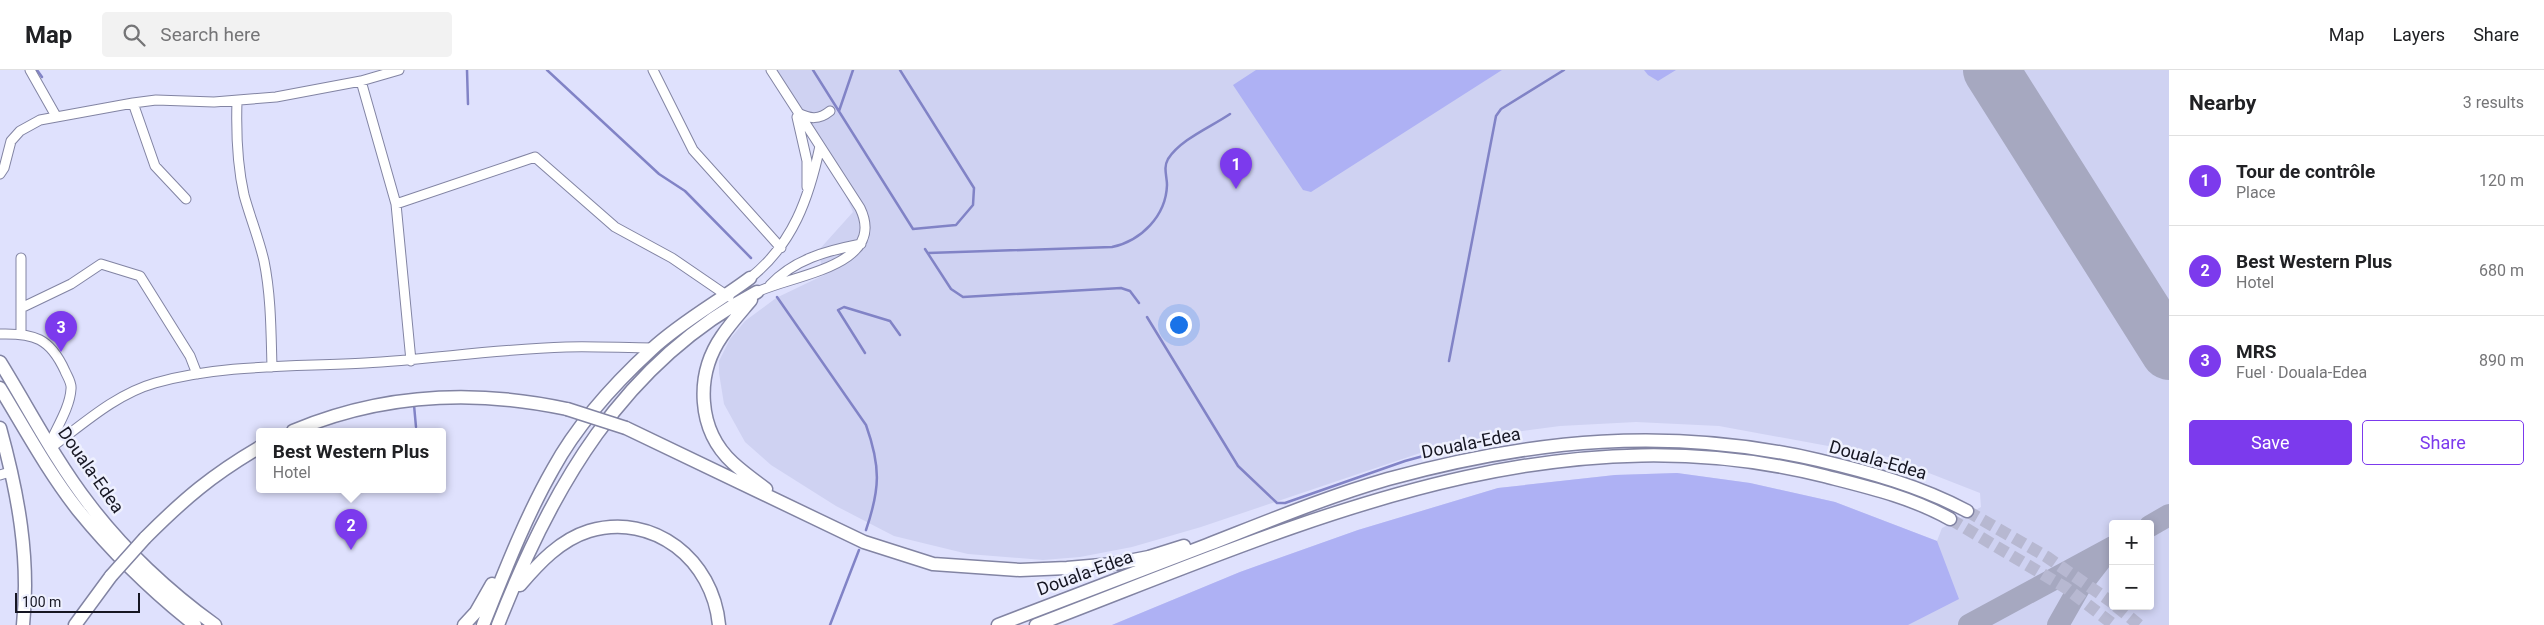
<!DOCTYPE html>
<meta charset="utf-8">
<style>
:root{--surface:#fff;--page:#f2f2f2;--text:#202124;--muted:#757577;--line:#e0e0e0;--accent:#7c3aed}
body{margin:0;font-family:Roboto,sans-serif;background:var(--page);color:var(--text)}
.controls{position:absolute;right:15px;bottom:15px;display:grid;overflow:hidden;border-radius:5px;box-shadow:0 2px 8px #0003}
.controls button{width:45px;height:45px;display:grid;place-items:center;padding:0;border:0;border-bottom:1px solid var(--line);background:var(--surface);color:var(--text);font:25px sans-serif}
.scale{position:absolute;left:15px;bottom:12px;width:125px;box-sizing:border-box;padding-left:5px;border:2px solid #161622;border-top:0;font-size:14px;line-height:18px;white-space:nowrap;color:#161622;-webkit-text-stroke:4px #eef0fe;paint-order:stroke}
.you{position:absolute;left:1178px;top:254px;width:18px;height:18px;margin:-12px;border:4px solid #fff;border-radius:50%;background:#1a73e8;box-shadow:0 0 0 8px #1a73e833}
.badge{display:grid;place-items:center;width:32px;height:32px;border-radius:50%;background:var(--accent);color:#fff;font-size:16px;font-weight:700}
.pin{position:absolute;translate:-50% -41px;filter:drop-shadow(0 1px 2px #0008)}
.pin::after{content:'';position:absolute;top:26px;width:18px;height:15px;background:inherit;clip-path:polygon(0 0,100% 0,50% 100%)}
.popup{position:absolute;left:256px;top:358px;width:190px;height:65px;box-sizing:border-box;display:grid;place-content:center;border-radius:5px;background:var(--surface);filter:drop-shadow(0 1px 4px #0005);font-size:16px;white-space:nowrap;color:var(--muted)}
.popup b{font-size:19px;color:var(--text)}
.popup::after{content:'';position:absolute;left:50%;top:100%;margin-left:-10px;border:10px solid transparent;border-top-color:var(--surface)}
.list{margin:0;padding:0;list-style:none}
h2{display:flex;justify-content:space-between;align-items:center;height:65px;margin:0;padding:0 20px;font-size:21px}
h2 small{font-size:16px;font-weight:400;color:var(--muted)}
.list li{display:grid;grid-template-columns:32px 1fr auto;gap:15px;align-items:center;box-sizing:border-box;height:90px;padding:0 20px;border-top:1px solid var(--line)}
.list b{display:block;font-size:19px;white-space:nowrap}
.list p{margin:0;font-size:16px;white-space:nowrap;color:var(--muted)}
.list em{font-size:16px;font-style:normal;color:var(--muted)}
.actions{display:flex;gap:10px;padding:15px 20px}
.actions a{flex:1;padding:11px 0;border:1px solid var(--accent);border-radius:5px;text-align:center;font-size:18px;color:var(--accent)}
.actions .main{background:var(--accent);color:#fff}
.icon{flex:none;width:28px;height:28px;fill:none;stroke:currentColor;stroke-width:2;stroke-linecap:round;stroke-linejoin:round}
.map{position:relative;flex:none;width:2169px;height:555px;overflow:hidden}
header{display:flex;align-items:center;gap:30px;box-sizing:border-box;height:70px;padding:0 25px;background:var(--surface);border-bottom:1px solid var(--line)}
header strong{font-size:24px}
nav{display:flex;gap:28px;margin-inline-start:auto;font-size:18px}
.search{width:350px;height:45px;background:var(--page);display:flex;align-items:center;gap:12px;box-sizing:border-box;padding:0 18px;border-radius:5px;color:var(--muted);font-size:19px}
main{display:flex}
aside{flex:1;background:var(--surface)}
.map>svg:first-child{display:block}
</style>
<header>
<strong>Map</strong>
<div class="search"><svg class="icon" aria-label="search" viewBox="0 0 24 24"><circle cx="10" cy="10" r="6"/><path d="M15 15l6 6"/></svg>Search here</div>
<nav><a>Map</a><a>Layers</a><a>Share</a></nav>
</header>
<main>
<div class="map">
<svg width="2169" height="555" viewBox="0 0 2169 555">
<rect width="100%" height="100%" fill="#dfe1fd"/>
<path fill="#cfd2f2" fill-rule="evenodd" d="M775,0H2169V555H1112L1240,502L1358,460L1498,418L1615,405L1677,403L1750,413L1835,432L1937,471L1942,458L1981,437L1980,423L1888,387L1719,356L1636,352L1560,356L1493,365L1432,379L1201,457L1132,477L1080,487L1043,490L968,484L894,466L836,436L771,395L745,372L724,334L719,303V291L730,269L745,251L776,228L824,205L818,181L853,142L840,112ZM2113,454H2150V536H2113Z"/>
<path fill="#aeb1f4" d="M1256,0H1502L1311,122L1303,120L1233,15Z
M1644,0H1676L1658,11L1648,5Z
M1677,403L1750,413L1835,432L1937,471L1959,529L1908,555H1112L1240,502L1358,460L1498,418L1615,405Z"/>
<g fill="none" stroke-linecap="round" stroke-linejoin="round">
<path stroke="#8183c6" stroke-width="2.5" d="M37,0L42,7
M467,0L468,34
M547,0L659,104L685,121L751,188
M813,0L913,159L956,155L973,135L974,118L900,0
M839,41L853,0
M925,179L951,219L963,227L1121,218L1130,221L1139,233
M928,183L1112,177C1141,171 1166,146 1167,115C1167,106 1163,98 1168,89C1181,69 1211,57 1230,44
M777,227L866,355C881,397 880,419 866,460
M1147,247L1238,396L1277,433H1285L1405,391L1460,376
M865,283L838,240L844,237L890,251L900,265
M1449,291L1496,46L1501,39L1564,0
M414,335L416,357
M830,555L859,480"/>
<path stroke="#a6a8c0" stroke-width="22" d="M2150,456L2169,445
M1969,555L2113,477
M2058,555L2079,518L2103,487"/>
<path stroke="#a6a8c0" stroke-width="56" d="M1991,0L2169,282"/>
<path stroke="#b7b8d1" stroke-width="12" stroke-dasharray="12 6" stroke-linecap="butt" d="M1967,441L2047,487L2113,533
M1950,449L2066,518L2114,555
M2116,536L2139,555"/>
<defs>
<path id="minor" d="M30,0L56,46
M653,0L693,80L781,178
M361,11L396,134L411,291
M237,31C236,63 237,94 244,125C250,147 259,169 264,191C271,225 271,262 272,297
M133,33L155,96L186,129
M798,43C810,49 819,50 830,41
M797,47L807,91V117
M0,104L4,98L11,71L20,61L40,50L133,33L156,30L214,32L276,27L361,11L399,0
M396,134L535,87L615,157L672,188L729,227
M21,188V263
M750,208C793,174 809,128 820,76
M770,215C795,189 826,181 861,174
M757,222C792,205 888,196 860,138L771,0
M21,238L71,214L101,194L140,206L190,286L197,304
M0,264C34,263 50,268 65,301C67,306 72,313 71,319C70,337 57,357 50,373
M52,377C83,354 116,324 155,313C222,294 296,297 365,293C432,289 499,279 566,277C595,276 624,278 653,278
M0,405L10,402"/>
<path id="highway" d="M751,230C741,242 730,254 722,266C695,305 697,360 733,393C743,402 755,411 766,419
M0,292C29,339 55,390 89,434C123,479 169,522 215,555
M0,318C25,359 48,402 78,440C113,483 152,521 195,555
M0,358C18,423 30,488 23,555
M626,358L864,472L933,494L1020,500L1067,498L1113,494L1149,487L1184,476
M293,361C381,324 474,319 567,339
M145,468C184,429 212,405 260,377
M520,515C539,493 560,470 589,461C654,442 713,490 719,555
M75,555L111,506
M464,555L476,542L492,514
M483,555C504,503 525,448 553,399C577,355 615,313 652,279C681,252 718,232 750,208
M498,555C551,419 622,293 757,222
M998,555C1067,528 1137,502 1207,475C1266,452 1326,427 1388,409C1534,369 1669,356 1818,390C1869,402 1920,416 1967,441
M1036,555C1291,458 1544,336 1824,406C1867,417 1911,427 1950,449"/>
</defs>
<use href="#minor" stroke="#8284a3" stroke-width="11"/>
<use href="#highway" stroke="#8284a3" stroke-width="15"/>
<use href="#minor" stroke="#fff" stroke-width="9"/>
<use href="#highway" stroke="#fff" stroke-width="12"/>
<defs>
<path id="highway-bridge" d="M567,339L626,358
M111,506L145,468"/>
</defs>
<use href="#highway-bridge" stroke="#8284a3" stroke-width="15" stroke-linecap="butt"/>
<use href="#highway-bridge" stroke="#fff" stroke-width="12"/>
</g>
<g text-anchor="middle" stroke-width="5" stroke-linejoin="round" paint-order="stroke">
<g font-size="18" fill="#161622" stroke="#eef0fe">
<text transform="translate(1471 373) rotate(-11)" y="6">Douala-Edea</text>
<text transform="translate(1878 390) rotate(16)" y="6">Douala-Edea</text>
<text transform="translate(91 400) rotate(55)" y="6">Douala-Edea</text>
<text transform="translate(1085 503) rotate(-20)" y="6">Douala-Edea</text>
</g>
</g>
</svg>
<div class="controls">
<button>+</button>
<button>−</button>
</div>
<div class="scale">100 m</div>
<div class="you"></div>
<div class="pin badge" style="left:1236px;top:119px">1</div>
<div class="pin badge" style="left:351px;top:480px">2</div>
<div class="popup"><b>Best Western Plus</b>Hotel</div>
<div class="pin badge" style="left:61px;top:282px">3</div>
</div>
<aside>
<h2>Nearby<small>3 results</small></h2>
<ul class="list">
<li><span class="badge">1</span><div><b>Tour de contrôle</b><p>Place</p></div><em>120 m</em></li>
<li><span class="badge">2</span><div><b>Best Western Plus</b><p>Hotel</p></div><em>680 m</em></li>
<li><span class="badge">3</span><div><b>MRS</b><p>Fuel · Douala-Edea</p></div><em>890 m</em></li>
</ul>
<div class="actions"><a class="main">Save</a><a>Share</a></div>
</aside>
</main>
